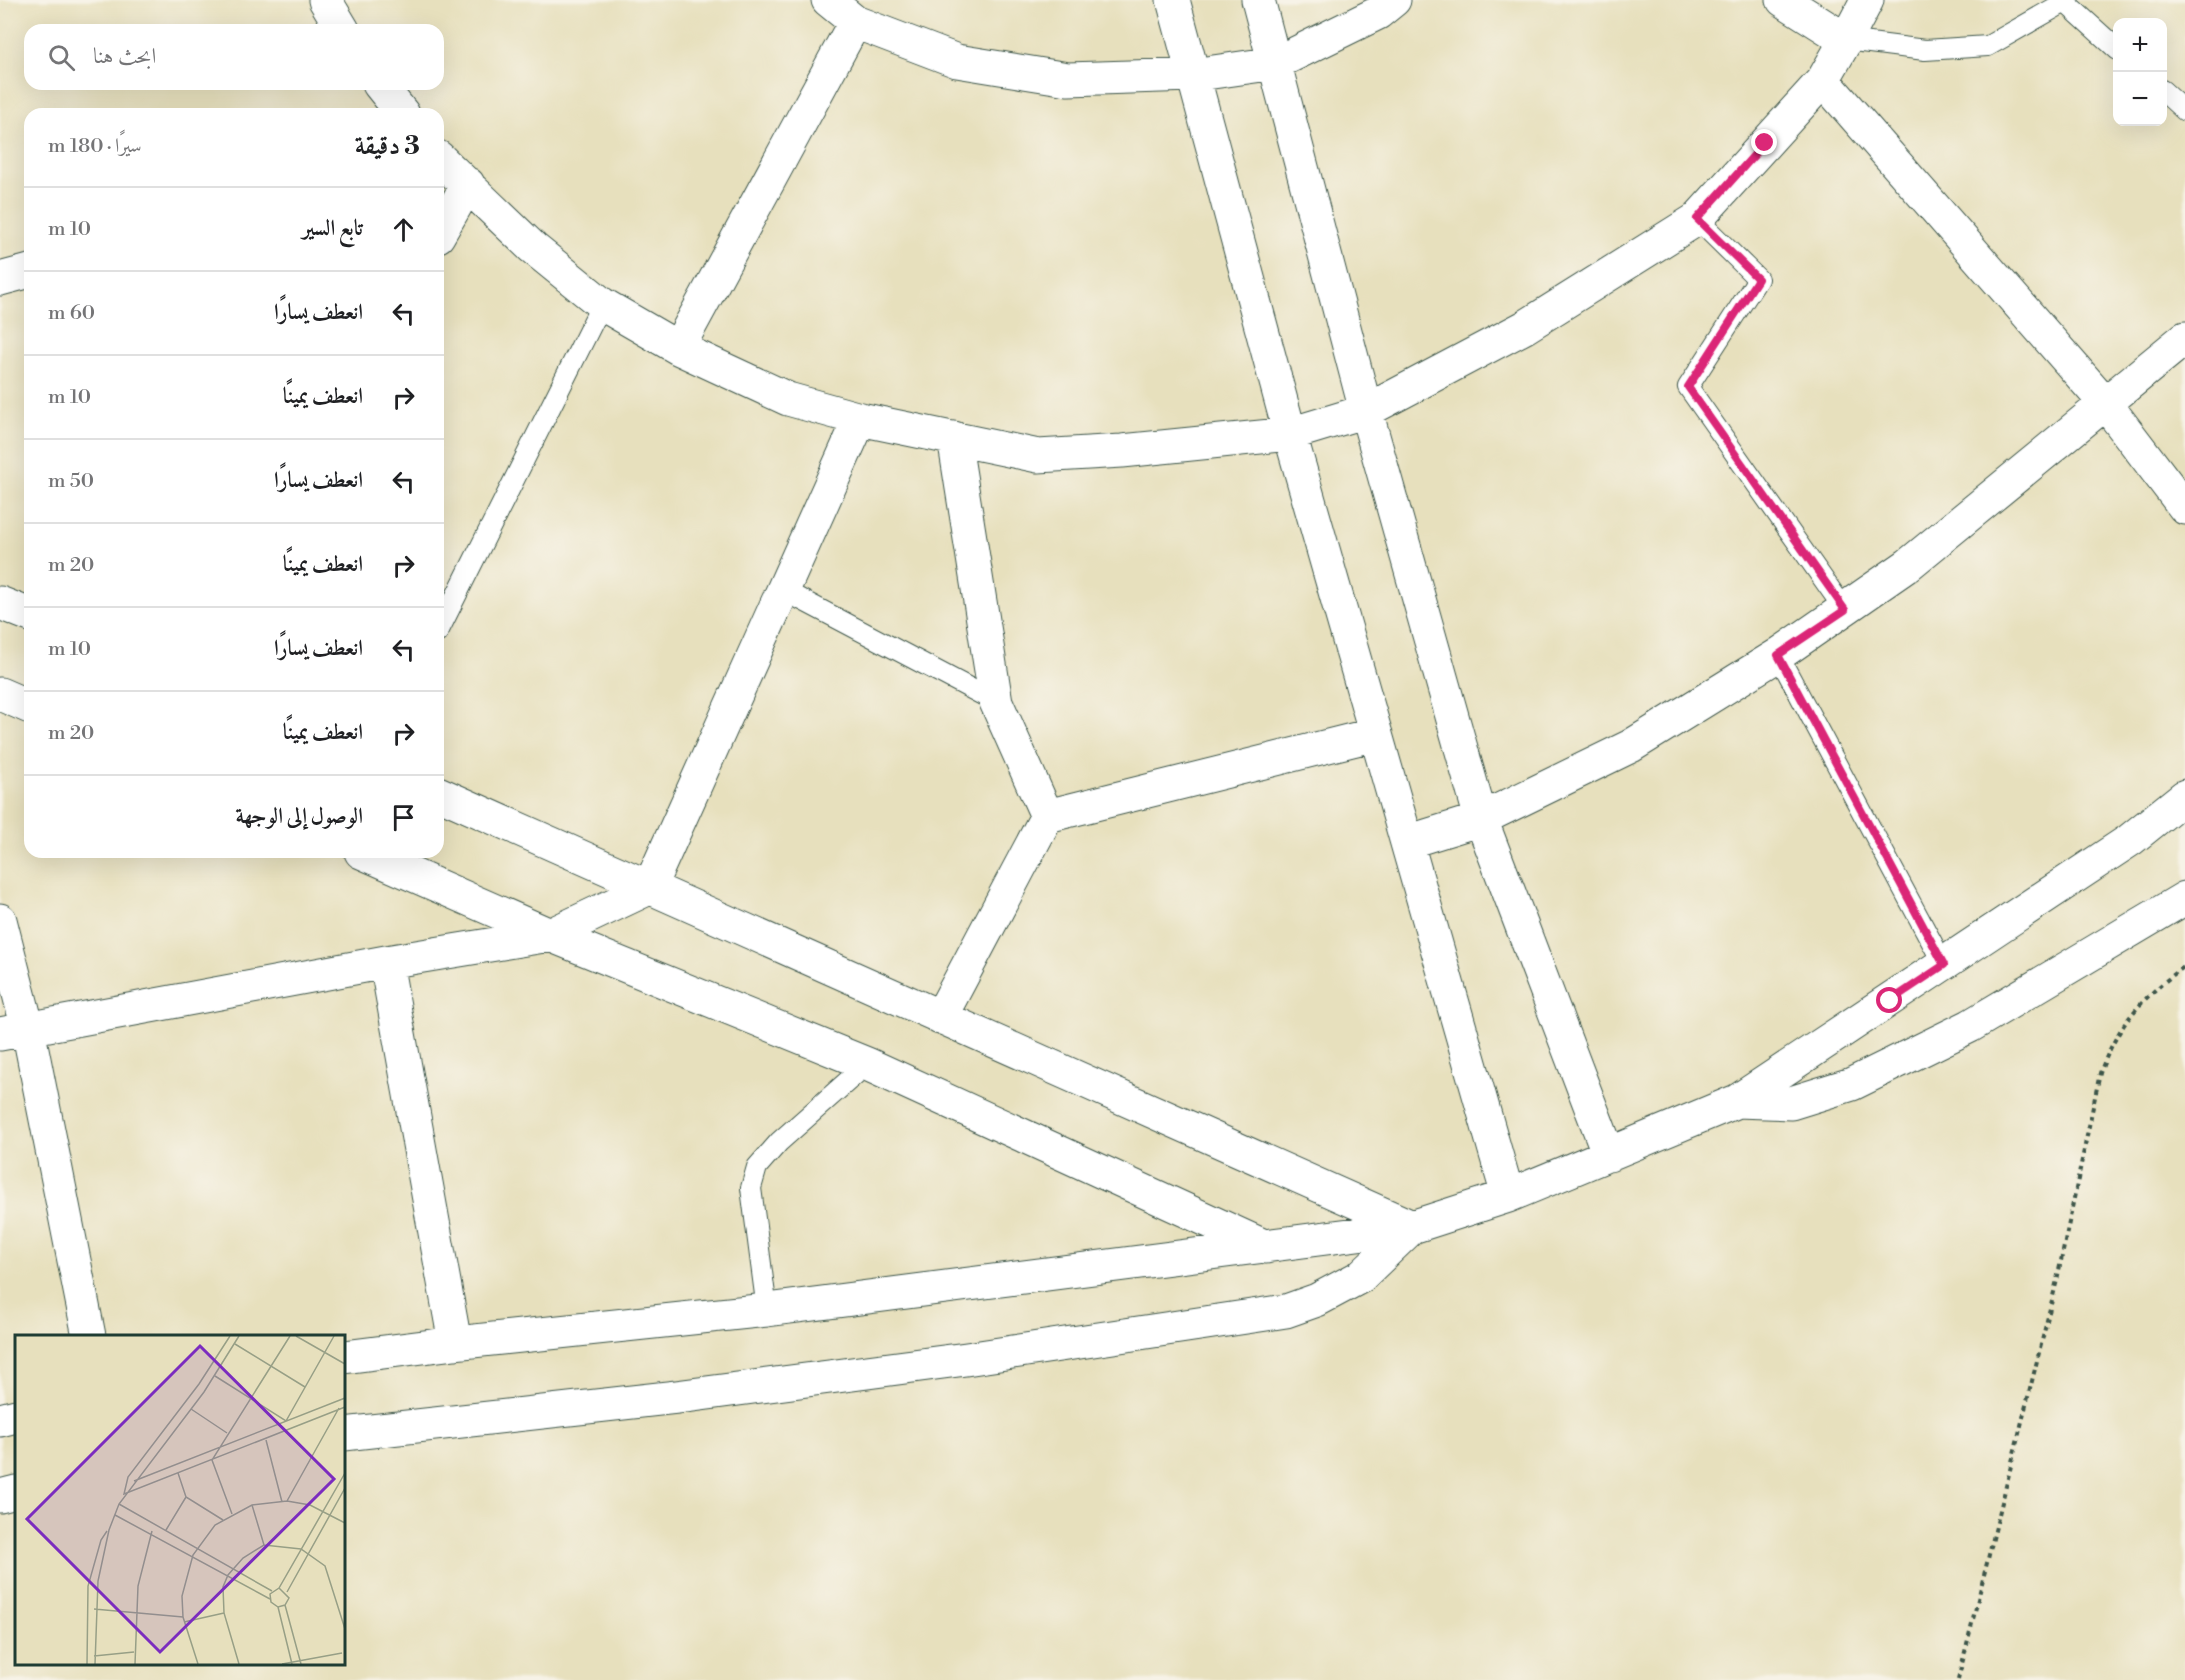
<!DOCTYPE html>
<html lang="ar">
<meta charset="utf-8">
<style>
:root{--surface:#fff;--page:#f2f2f2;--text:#202124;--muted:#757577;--line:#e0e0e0}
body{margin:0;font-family:"Libre Bodoni",Amiri,serif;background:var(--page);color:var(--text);direction:rtl}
.controls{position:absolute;right:18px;top:18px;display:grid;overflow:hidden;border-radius:12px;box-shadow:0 6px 24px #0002}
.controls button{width:54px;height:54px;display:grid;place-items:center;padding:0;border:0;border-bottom:2px solid var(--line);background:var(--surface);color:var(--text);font:30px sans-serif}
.stop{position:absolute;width:18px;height:18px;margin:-14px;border:4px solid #db2777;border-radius:50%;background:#fff}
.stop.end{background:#db2777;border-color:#fff;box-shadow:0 2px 6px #0008}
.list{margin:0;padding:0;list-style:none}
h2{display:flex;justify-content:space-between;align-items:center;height:78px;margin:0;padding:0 24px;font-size:26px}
h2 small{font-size:20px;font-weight:400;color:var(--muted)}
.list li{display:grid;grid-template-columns:39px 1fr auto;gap:18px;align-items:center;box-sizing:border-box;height:84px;padding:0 24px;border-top:2px solid var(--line)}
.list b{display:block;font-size:22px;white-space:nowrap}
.list em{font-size:20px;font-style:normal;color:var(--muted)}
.icon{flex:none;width:33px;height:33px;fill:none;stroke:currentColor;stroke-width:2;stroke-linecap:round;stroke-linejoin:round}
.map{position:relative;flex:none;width:2185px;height:1680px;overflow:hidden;direction:ltr}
.search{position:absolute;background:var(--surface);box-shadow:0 6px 24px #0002;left:24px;top:24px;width:420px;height:66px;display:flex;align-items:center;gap:15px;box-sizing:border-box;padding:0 21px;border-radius:18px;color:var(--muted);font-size:22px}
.panel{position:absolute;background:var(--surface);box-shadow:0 6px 24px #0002;left:24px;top:108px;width:420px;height:750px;border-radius:18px;direction:rtl}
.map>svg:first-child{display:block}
</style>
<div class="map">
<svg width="2185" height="1680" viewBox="0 0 2185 1680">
<rect width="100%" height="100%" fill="#f7f3e8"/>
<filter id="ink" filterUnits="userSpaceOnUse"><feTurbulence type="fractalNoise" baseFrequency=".0167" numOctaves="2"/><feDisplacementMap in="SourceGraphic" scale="12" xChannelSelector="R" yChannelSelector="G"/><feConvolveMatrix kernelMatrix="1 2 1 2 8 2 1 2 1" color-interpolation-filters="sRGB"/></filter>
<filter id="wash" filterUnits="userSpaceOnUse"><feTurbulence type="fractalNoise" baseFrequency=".008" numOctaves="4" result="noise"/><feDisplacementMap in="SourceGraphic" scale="24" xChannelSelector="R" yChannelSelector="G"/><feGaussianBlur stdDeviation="1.35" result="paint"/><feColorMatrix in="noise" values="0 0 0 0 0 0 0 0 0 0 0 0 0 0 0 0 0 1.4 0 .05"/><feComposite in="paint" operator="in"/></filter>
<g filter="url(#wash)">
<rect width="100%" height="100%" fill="#e7e0bd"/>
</g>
<g filter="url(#ink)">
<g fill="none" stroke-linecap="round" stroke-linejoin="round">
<defs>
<path id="lane" d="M1846,40L1925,50L1988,46L2065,2L2118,50
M2162,90L2185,111
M1697,219L1758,279L1688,387L1845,610
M783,590L996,702
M438,632L602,304
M1778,655L1944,965
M767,1310L751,1188L757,1167L779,1142L867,1064"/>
<path id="street" d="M325,0L343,30
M828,0L855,22L957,61L1068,79L1192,75L1276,63L1378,13L1394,0
M1173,0L1290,434L1508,1196
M1258,0L1366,411L1481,819L1609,1155
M1783,0L1846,40
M1823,80L2105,403L2185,508
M379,84L403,114
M438,157L533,248L602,304L678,348L788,399L860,419L1038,456L1122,451L1290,434L1366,411L1525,327L1697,219L1823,80L1846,40L1867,0
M438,236L468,184
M0,279L30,271
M678,348L855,22
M0,603L30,615
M0,694L30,707
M1047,816L1376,734
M1407,842L1481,819L1631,746L1778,655L1908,565L2185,338
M361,852L550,935L867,1064L1266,1247
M0,920L28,1029L89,1336
M386,962L455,1343
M940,1018L1047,816L996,702L954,438
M0,1034L386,962L550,935L649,888L860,419
M1737,1101L1791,1103L1852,1084L1970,1026L2185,898
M344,1357L455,1343L767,1310L1412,1227L1508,1196L1737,1101L2130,840L2185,796
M0,1420L16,1416
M344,1434L677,1397L966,1359L1286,1311L1317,1300L1360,1277L1412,1227L438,793
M0,1496L16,1492"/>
</defs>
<use href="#lane" stroke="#3d5549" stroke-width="22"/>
<use href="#street" stroke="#3d5549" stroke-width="35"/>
<path stroke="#3d5549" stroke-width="4" stroke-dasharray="4.5 4.5" stroke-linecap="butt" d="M1958,1680L2057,1280L2100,1073C2119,1022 2142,998 2185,966"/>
<use href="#lane" stroke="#fff" stroke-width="20"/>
<use href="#street" stroke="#fff" stroke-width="33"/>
</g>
</g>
<g fill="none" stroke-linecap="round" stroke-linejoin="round" filter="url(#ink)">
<path stroke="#db2777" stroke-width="8" d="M1765,143L1697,219L1758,279L1688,387L1845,610L1778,655L1944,965L1890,1001"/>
</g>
<g transform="translate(15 1335)">
<rect width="330" height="330" fill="#e7e0bd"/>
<path fill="none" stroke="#979f86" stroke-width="1.5" d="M215,1L184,49L113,142L109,159L330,72M281,1L330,29M220,9L290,52M200,41L271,86L319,1M176,74L212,98M251,105L267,167M163,138L171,162L208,185M119,146L330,63M272,166L324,73M104,169L257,256M237,170L249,210M217,179L197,125L275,1M100,180L255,264M151,195L171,162M264,253L274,263L270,270L263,272L256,267L255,259L264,253L330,138M272,257L330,153M270,270L286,329M263,272L277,329M79,274L168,282M169,287L209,278M79,321L119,317M72,329L73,251L86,205L92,196M80,329L83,246L94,195L104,169L189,57L224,1M120,329L123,251L137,196M183,329L168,282L167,261L178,220L200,190L237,170L272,166L295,170L330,188M224,329L209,278L208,252L213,240L228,223L249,210L286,214L310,231L330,294M267,329L327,318"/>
<path fill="#7b2cbf" fill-opacity="0.15" stroke="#7b2cbf" stroke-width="3" d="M185,11L319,144L145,317L12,184Z"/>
<rect width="330" height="330" fill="none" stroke="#1f3d34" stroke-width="3"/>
</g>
</svg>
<div class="controls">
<button>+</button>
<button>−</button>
</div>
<div class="stop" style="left:1890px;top:1001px"></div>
<div class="stop end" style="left:1765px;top:143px"></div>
<div class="search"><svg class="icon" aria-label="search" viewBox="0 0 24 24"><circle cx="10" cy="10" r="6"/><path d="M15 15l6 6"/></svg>ابحث هنا</div>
<section class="panel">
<h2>3 دقيقة<small>سيرًا · 180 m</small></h2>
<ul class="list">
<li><svg class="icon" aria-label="ahead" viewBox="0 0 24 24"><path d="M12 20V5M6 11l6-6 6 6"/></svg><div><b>تابع السير</b></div><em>10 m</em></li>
<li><svg class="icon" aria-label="left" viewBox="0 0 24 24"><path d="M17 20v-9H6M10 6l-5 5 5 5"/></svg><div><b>انعطف يسارًا</b></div><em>60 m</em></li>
<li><svg class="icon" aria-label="right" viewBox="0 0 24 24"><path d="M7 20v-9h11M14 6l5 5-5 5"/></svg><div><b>انعطف يمينًا</b></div><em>10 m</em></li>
<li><svg class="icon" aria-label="left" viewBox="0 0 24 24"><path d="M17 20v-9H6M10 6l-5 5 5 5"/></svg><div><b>انعطف يسارًا</b></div><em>50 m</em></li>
<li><svg class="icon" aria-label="right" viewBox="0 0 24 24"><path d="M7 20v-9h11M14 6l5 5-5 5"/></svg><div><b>انعطف يمينًا</b></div><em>20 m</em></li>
<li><svg class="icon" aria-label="left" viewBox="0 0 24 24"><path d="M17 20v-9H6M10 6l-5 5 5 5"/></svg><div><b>انعطف يسارًا</b></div><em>10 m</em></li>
<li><svg class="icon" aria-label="right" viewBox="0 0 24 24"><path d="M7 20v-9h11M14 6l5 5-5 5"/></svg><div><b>انعطف يمينًا</b></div><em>20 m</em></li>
<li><svg class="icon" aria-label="arrive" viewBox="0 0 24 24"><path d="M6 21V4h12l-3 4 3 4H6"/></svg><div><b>الوصول إلى الوجهة</b></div></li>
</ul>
</section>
</div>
